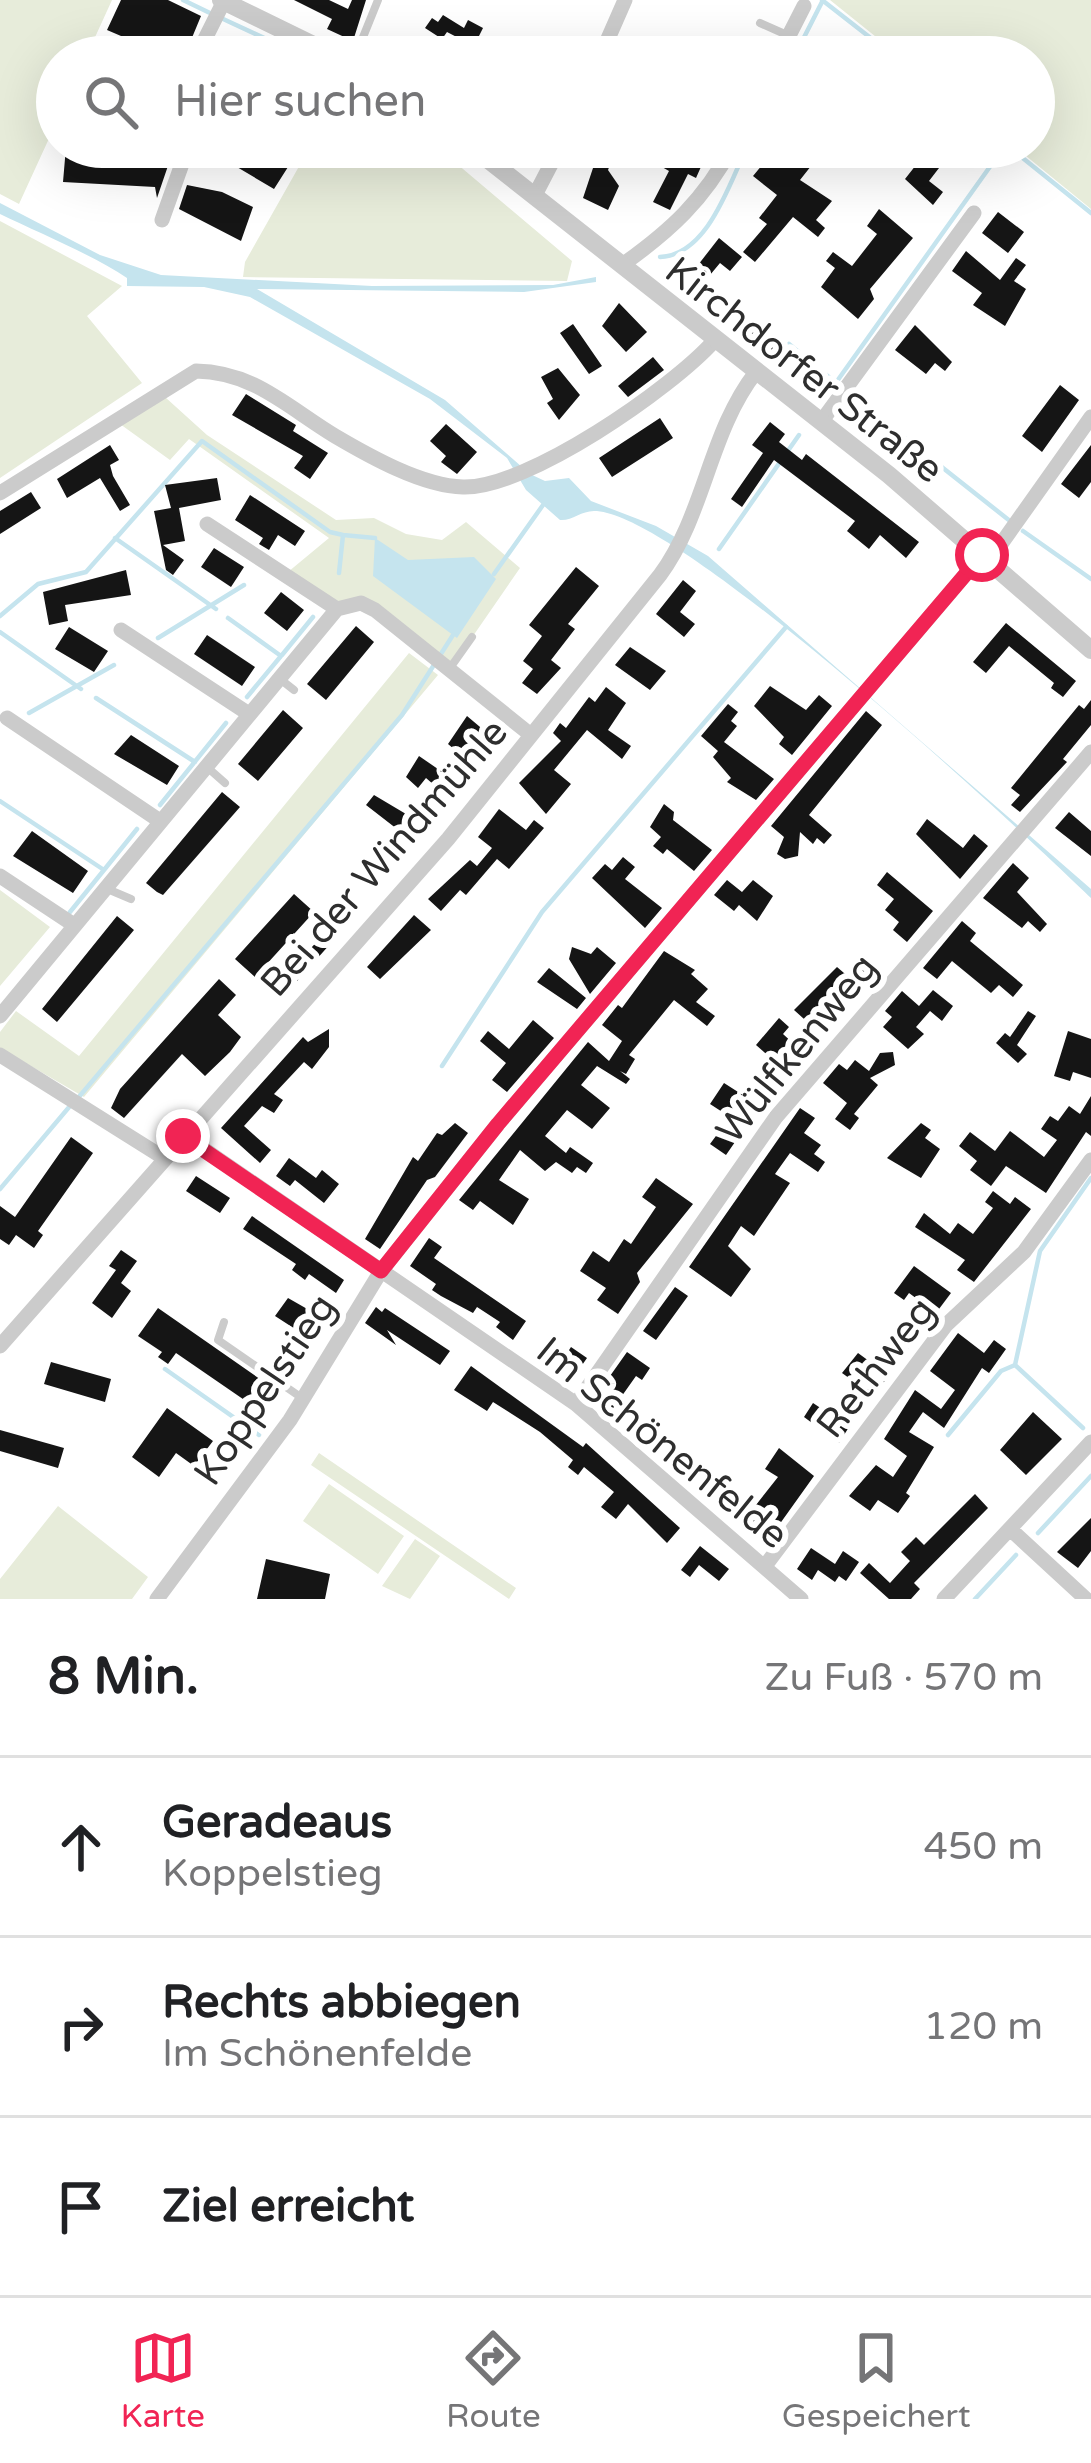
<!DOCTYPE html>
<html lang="de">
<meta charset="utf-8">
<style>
:root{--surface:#fff;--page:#f6f6f6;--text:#202124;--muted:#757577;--line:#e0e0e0;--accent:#f12454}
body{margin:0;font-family:"Varela Round",sans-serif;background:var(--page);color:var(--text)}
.stop{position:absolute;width:36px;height:36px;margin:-27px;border:9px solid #f12454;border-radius:50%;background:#fff}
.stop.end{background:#f12454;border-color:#fff;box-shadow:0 3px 12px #0008}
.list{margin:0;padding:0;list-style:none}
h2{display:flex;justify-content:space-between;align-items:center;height:156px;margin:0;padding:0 48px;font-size:51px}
h2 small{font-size:39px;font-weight:400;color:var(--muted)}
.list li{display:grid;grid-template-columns:78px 1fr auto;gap:36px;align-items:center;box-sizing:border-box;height:180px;padding:0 48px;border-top:3px solid var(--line)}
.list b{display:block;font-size:45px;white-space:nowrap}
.list p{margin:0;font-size:39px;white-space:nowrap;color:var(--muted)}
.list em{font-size:39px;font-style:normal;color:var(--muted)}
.icon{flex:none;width:66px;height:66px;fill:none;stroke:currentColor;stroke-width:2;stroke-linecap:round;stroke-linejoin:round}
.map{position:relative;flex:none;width:1091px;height:1599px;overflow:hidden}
.search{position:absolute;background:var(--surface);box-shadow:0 12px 48px #0002;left:36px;right:36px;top:36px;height:132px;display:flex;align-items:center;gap:30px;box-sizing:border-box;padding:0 42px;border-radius:66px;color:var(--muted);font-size:45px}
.sheet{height:696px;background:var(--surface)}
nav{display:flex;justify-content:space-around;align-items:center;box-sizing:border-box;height:168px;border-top:3px solid var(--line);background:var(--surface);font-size:33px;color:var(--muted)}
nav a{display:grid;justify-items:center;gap:6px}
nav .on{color:var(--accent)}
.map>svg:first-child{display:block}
</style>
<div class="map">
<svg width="1091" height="1599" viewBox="0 0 1091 1599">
<rect width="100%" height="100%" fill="#fff"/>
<path fill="#e7ecda" d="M0,0H112L86,57H57V121L19,204L0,194Z
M830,0H1091V209L1015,147H1034V57H901Z
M310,147H437L572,261L567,281L243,277L245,262Z
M0,221L122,286L87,316L142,383L0,478Z
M165,397L207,435L336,520L374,518L406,534L442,540L466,522L520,568L453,665L377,606L339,604L288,572L329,538L189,439L170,460L120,424Z
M409,653L438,675L84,1097L0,1048V1032L16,1011L79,1056Z
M0,890L50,927L0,986Z
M319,1453L516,1588L509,1599L311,1465Z
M329,1484L404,1536L378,1574L303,1521Z
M58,1506L148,1577L132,1599H0V1579Z
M415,1539L440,1556L410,1599L382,1586Z"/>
<path fill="#c5e4ee" d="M0,203L100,255L161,275L372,286L553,285L596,277V282L524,292L257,289L445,400L530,474L545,481L569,478L591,501L656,526L708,556L1091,889V898C1018,827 678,511 594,511C581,511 572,521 560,520L526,490L507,458L430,399L250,297L204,287L127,286V278C91,254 37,232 0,214Z
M375,538L408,560L474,557L496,579L457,638L373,576Z"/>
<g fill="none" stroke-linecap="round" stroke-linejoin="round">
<path stroke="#c5e4ee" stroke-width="4.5" d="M183,0L210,13
M822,0L895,57
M221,18L305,57
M794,57L823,0
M1009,147L1091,213
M660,257C708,255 729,184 747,147
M789,344L836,383
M852,396L1010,521
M825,398L1004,147
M1023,531L1091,579
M115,538L216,609
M719,549L799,435
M339,573L343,535L375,538
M494,574L543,505
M0,616L38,584L86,572L202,441L330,532L343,535
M228,618L281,656L247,697
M0,632L81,689
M158,638L244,585
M282,655L313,617
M96,698L195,762
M29,713L114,665
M0,801L104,870L70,912
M160,805L226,723
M104,870L137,829
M442,1066L542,912L786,627
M78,1098L402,715L453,635
M0,1189L70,1106
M1015,1365L1083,1428
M165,1369L259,1435
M948,1435L1001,1371L1015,1365L1040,1251L1091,1178
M1038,1533L1091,1476
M975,1599L1016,1555"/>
</g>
<path fill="#151515" d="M121,0H168L201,16L184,57H170L107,30Z
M294,0H329L348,9L352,0H366L353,41L327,29L332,19Z
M443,15L464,28L468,20L483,28L474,46L447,32L442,39L425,28L432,18L438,22Z
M66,147L145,152L171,157L157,198L155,187L63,182Z
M203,147H275L290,157L288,167L274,189Z
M600,147H617L608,170L619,186L608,210L583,198Z
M777,147L798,163L806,154L815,161L800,180L832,201L816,220L825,228L818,237L793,217L755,262L743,252L767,224L759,218L777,195L753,176Z
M912,147H972L979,152L967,168L949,155L929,181L943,192L933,205L905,179L916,165L905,156Z
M671,148L704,160L696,178L688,174L670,210L653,202L669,171L662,167Z
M187,185L222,192L253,207L241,241L179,209Z
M879,209L913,238L870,289L874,299L858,319L821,287L835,268L826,261L833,252L852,266L877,234L867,226Z
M998,212L1024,232L1008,253L982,233Z
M719,238L742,257L730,271L720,263L710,275L698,265Z
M966,251L1000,280L1016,258L1026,265L1014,281L1026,289L1005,326L973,305L982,293L952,271Z
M619,303L647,332L626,352L602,326Z
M749,319L781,343L769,359L737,337Z
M573,324L602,366L589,374L560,333Z
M915,325L952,362L945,371L935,363L926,374L895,350Z
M653,357L664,370L628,397L618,386Z
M558,368L580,395L559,420L547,403L553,399L541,377Z
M1060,385L1079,400L1042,452L1022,436Z
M246,394L296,425L293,431L328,453L310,479L294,468L303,456L232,415Z
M660,418L673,438L612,477L599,458Z
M770,422L785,434L779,442L802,460L806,454L919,542L906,558L880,535L869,549L847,531L855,521L774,460L742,507L731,499L763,453L752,445Z
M446,424L477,452L457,474L441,462L446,456L430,441Z
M110,445L119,460L110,465L113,476L130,505L120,511L100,478L67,498L57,479Z
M1091,445V482L1079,498L1061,484Z
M217,478L221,500L179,508L185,541L163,545L184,560L173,575L166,570L154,511L171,508L165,485Z
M31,492L41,508L0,534V511Z
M250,495L305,531L295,546L278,535L269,550L259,544L263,538L235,520Z
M214,548L244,567L231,587L201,567Z
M576,567L599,586L568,624L575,629L551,660L561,668L537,694L522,683L533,669L523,661L542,636L529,625Z
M126,570L131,595L65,605L68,621L49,625L43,592Z
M683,580L696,591L680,612L695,624L684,637L656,614Z
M281,592L304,610L287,631L264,613Z
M1006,623L1076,681L1063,697L1051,688L1054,683L1009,646L986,673L973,662Z
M356,626L374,642L326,700L307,684Z
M69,627L108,651L94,672L55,649Z
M207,635L255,667L242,686L194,654Z
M630,647L666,671L650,690L615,665Z
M770,686L806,710L819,695L832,706L792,755L779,744L784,737L754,706Z
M606,687L626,703L608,730L631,746L622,759L587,730L554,770L571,784L546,814L519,783L561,741L553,733L560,723L566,728L589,697L595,702Z
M1091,700V725L1063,759L1067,762L1020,812L1011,805L1020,795L1011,788L1079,705L1084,709Z
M728,704L738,712L731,721L737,726L724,742L774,779L756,800L727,782L731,778L713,757L718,751L701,736Z
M283,710L303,728L258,781L238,764Z
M866,711L882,725L809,815L832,835L824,844L817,838L813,844L800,832L798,856L785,859L777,854L784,837L771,826Z
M467,716L486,732L467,760L448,744Z
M131,735L179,766L167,785L114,754Z
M419,756L451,778L441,791L426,778L418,788L406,777Z
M222,792L240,807L163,895L157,892L146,883Z
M374,795L411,817L416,824L406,836L366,805Z
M664,804L674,812L673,820L712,850L694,871L667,849L663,854L653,846L661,837L650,827Z
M499,809L526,830L534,820L544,828L509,869L497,859L466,895L460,890L441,911L428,899L470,860L477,866L492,848L478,837Z
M1069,812L1091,831V856L1055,828Z
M927,819L963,848L974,834L988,846L960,879L916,834Z
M32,831L88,871L73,893L13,856Z
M623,857L635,867L625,879L662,908L645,928L592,878L605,864L612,870Z
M1013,863L1029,878L1017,892L1047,924L1040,932L1028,921L1022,928L983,898Z
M887,872L933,911L907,942L893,930L899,922L885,910L894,899L877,885Z
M727,880L742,892L753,880L773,896L757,921L739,905L734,911L714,895Z
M294,894L314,912L255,977L235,959Z
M414,915L431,930L380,979L367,967Z
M117,916L134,930L57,1022L42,1009Z
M962,921L976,933L970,941L1023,985L1013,997L999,985L991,993L952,961L937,979L923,968Z
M331,926L340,933L281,999L272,991Z
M572,947L591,954L597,947L616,963L590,994L569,959Z
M664,951L695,970L691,974L708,989L696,1002L715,1016L707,1026L674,1000L629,1055L635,1059L626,1074L620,1071L630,1079L626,1084L597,1066L581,1085L610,1108L592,1129L567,1110L545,1136L566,1153L570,1147L593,1163L586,1173L577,1167L572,1173L556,1162L545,1171L520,1150L499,1180L529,1199L513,1225L480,1201L473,1210L459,1200L588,1042L609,1061L622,1041L602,1025L618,1005L622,1008Z
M862,966L876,978L860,997L853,991L823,1036L794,1010L837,967L851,979Z
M549,968L586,998L577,1009L537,982Z
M219,979L236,995L218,1015L241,1037L230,1052L205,1076L182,1054L124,1118L111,1108L120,1089Z
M933,990L953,1006L942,1021L930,1011L916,1027L924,1034L908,1049L883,1027L892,1017L885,1011L902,991L919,1006Z
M1028,1011L1036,1016L1017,1045L1027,1054L1018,1063L996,1043L1005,1033L1010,1037Z
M779,1018L789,1027L783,1034L808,1057L791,1076L756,1045Z
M533,1020L554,1038L507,1092L492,1080L506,1063L480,1041L488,1031L509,1049Z
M329,1029V1047L312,1069L304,1062L274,1094L283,1100L274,1113L262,1106L244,1126L271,1150L260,1163L221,1128L303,1037L308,1042Z
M1068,1031L1091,1039V1078L1073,1072L1070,1081L1054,1076Z
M893,1052L895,1065L870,1078L878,1085L854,1114L859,1118L850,1130L835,1119L847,1103L823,1083L839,1064L847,1070L855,1060L869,1071L880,1053Z
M724,1083L760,1106L726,1155L710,1144L730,1117L710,1104Z
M1091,1096V1136L1086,1132L1046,1193L1006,1166L991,1186L970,1170L977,1161L959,1146L970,1132L995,1151L1010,1131L1044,1157L1057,1140L1041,1129L1050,1116L1058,1121L1069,1106L1080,1114Z
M800,1108L815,1118L804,1133L821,1145L814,1154L825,1162L818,1172L790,1153L775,1174L790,1183L754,1236L741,1226L728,1246L751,1269L731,1297L689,1267Z
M455,1123L468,1133L435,1177L427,1180L380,1249L365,1239L413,1157L418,1161L437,1133L442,1135Z
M921,1123L931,1130L925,1138L940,1149L921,1178L887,1158Z
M71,1137L93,1153L38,1231L43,1235L34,1248L16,1235L9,1245L0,1239V1206L15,1217Z
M289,1158L316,1178L322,1170L339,1184L324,1203L295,1180L290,1186L276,1176Z
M196,1176L230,1198L220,1213L186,1191Z
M656,1178L693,1204L637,1273L640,1282L618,1314L597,1300L606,1288L580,1271L593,1251L609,1262L624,1239L631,1244L656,1207L642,1197Z
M993,1191L1010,1204L1015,1197L1031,1209L974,1282L957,1270L965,1260L915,1227L924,1213L950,1234L958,1223L973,1234L993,1208L985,1202Z
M252,1216L344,1280L336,1293L309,1274L305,1280L292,1270L296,1264L243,1229Z
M429,1238L442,1247L434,1258L526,1321L513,1340L496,1327L500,1322L477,1307L473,1313L441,1296L432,1290L436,1284L410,1266Z
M121,1250L137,1261L121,1283L131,1291L112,1318L92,1303L116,1270L109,1266Z
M914,1266L951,1293L936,1313L909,1293L904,1300L894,1293Z
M675,1287L688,1296L656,1340L643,1331Z
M288,1298L323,1318L309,1338L275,1316Z
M376,1307L382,1312L385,1308L450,1351L440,1365L387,1330L396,1345L365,1323Z
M158,1308L277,1391L262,1412L176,1353L168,1364L158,1357L162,1352L138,1336Z
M958,1333L984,1353L994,1340L1006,1349L989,1373L982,1368L944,1428L923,1412L909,1432L934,1447L906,1493L910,1496L898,1513L878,1500L870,1511L849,1496L876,1465L893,1477L907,1456L884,1439L915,1390L941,1409L955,1390L930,1371Z
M895,1337L909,1347L874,1396L842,1373L858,1353L873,1364Z
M571,1347L587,1358L571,1381L540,1360L547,1351L562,1361Z
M627,1352L650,1368L642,1380L636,1376L619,1400L642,1416L634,1428L593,1400Z
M51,1362L111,1379L105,1402L44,1384Z
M471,1366L583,1447L586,1443L680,1528L667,1543L628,1504L616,1519L601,1507L614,1492L584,1467L578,1475L568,1467L573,1460L540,1432L493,1402L487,1411L454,1390Z
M813,1403L849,1427L839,1443L804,1417Z
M167,1408L213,1441L194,1466L176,1453L159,1477L132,1457Z
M1033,1412L1062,1439L1026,1475L1000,1450Z
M0,1430L64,1448L58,1468L0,1451Z
M779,1448L814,1476L774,1532L765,1526L758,1536L741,1524L778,1477L765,1469Z
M975,1494L988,1508L914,1583L920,1589L911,1599H889L860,1573L869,1563L890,1583L910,1561L901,1552L916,1537L924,1545Z
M1091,1518V1551L1078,1568L1057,1552Z
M700,1546L729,1569L719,1581L699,1565L690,1577L681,1570Z
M811,1548L835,1564L843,1551L859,1562L846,1581L839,1576L835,1582L818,1570L812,1580L797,1569Z
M266,1559L330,1574L325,1599H257Z"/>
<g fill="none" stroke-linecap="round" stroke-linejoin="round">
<path stroke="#cbcbcb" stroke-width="8" d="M760,23L787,35
M355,57L378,0
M450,668L472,637
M280,679L294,690
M208,768L225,783
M105,888L131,899
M224,1322L218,1340L302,1398"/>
<path stroke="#cbcbcb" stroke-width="15" d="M196,57L224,1
M600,57L625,0
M778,57L804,6
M535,195L560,147
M162,220L188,147
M622,265C670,231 704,200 732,147
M821,422L974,213
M0,493L196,371C254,372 287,407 335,436C369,456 422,486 463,487C527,489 672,388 714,341
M207,524L337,609
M989,561L1091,417
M121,630L249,714
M7,718L160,821
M0,876L74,925
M0,1016L337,609L361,603L375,610L531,735
M0,1055L164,1158
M183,1135L576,1404L801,1599
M0,1346L448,839L660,575C705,514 709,432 756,372
M576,1404L776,1117L1091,752
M1010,1529L1086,1599
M765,1566L946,1325L1024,1252L1091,1160
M157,1599L290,1420L381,1271L498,1124L982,555
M944,1599L1091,1442"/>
<path stroke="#cbcbcb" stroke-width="18" d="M221,0L338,57
M472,147L889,475L1091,650"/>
</g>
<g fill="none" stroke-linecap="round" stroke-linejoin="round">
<path stroke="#f12454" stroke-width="15" d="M183,1136L381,1271L498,1124L982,555"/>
</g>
<g text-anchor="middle" stroke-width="12" stroke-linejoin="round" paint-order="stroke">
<g font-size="39" fill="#2e2e2e" stroke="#fff">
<text transform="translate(805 369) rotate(38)" y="14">Kirchdorfer Straße</text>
<text transform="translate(383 857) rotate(-49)" y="14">Bei der Windmühle</text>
<text transform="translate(796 1048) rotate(-51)" y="14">Wülfkenweg</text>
<text transform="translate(875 1367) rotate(-52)" y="14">Rethweg</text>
<text transform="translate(264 1389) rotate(-56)" y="14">Koppelstieg</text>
<text transform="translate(663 1442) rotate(39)" y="14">Im Schönenfelde</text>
</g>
</g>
</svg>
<div class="stop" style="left:982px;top:555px"></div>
<div class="stop end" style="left:183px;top:1136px"></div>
<div class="search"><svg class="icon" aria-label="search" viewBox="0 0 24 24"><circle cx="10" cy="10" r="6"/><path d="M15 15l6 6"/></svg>Hier suchen</div>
</div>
<section class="sheet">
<h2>8 Min.<small>Zu Fuß · 570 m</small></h2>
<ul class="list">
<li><svg class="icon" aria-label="ahead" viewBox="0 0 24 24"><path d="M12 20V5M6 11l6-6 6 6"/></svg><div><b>Geradeaus</b><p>Koppelstieg</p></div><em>450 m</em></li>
<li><svg class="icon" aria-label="right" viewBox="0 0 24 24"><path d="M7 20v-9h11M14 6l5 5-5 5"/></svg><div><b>Rechts abbiegen</b><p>Im Schönenfelde</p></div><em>120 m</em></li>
<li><svg class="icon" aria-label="arrive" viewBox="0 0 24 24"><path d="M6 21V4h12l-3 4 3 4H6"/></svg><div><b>Ziel erreicht</b></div></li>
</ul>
</section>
<nav>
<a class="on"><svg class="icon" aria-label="map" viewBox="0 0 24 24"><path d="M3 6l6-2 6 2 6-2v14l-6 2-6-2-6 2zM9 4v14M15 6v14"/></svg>Karte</a>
<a><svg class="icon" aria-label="directions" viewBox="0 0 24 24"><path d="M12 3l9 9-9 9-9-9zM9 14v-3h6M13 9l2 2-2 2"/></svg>Route</a>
<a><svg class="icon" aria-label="saved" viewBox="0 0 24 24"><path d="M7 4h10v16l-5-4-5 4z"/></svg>Gespeichert</a>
</nav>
